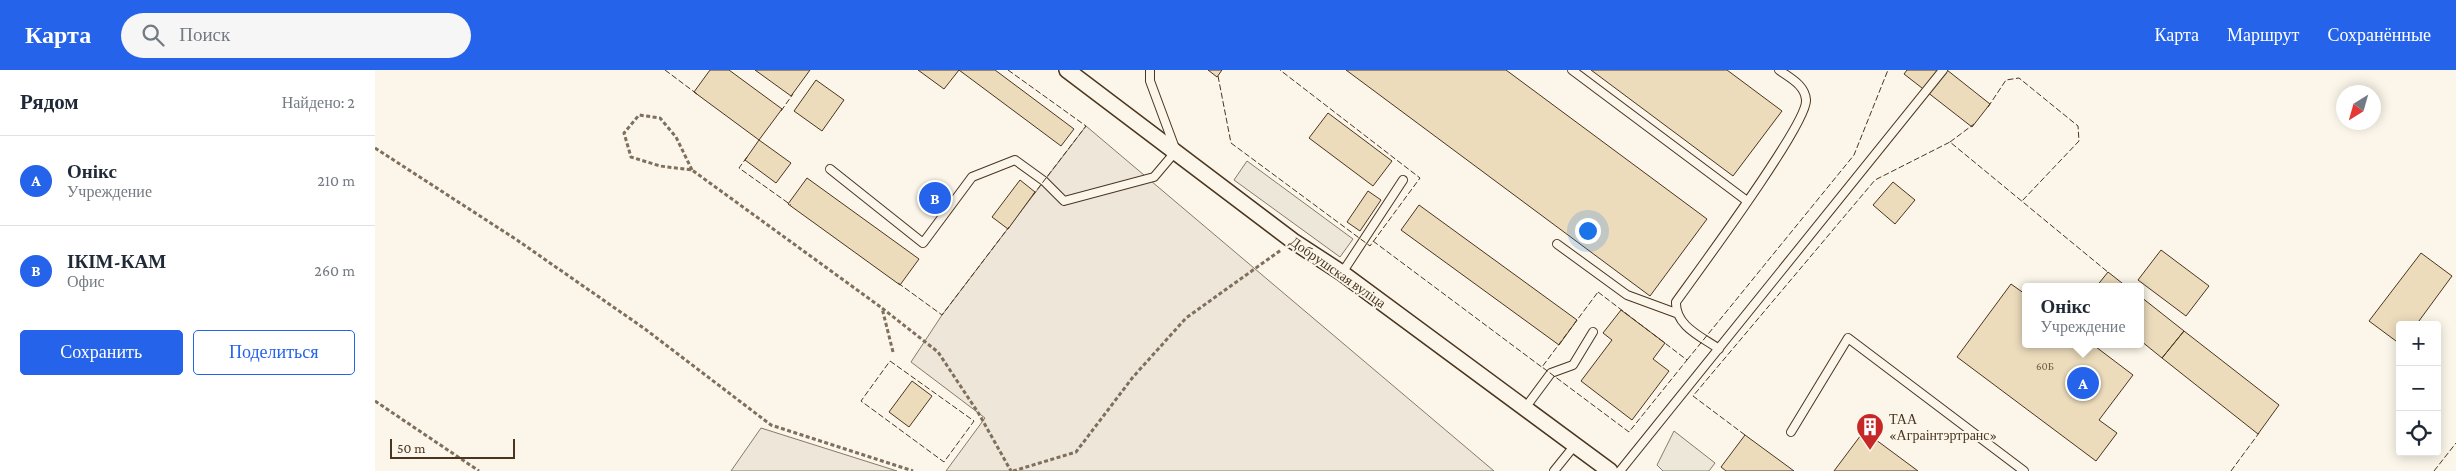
<!DOCTYPE html>
<html lang="ru">
<meta charset="utf-8">
<style>
:root{--surface:#fff;--page:#f6f6f7;--text:#1f2937;--muted:#747a83;--line:#e0e1e3;--accent:#2563eb}
body{margin:0;font-family:"Crimson Pro",serif;background:var(--page);color:var(--text)}
.controls{position:absolute;right:15px;bottom:15px;display:grid;overflow:hidden;border-radius:5px;box-shadow:0 2px 12px #0003}
.controls button{width:45px;height:45px;display:grid;place-items:center;padding:0;border:0;border-bottom:1px solid var(--line);background:var(--surface);color:var(--text);font:25px sans-serif}
.compass{position:absolute;left:1961px;top:15px;width:45px;height:45px;border-radius:50%;background:var(--surface);box-shadow:0 2px 12px #0003;rotate:217deg}
.scale{position:absolute;left:15px;bottom:12px;width:125px;box-sizing:border-box;padding-left:5px;border:2px solid #4a3520;border-top:0;font-size:14px;line-height:18px;white-space:nowrap;color:#4a3520;-webkit-text-stroke:4px #fbf6e9;paint-order:stroke}
.you{position:absolute;left:1212px;top:160px;width:18px;height:18px;margin:-12px;border:4px solid #fff;border-radius:50%;background:#1a73e8;box-shadow:0 0 0 8px #1a73e833}
.badge{display:grid;place-items:center;width:32px;height:32px;border-radius:50%;background:var(--accent);color:#fff;font-size:16px;font-weight:700}
.pin{position:absolute;translate:-50% -50%;border:2px solid #fff;box-shadow:0 1px 5px #0006}
.popup{position:absolute;left:1647px;top:213px;width:122px;height:65px;box-sizing:border-box;display:grid;place-content:center;border-radius:5px;background:var(--surface);filter:drop-shadow(0 1px 4px #0005);font-size:16px;white-space:nowrap;color:var(--muted)}
.popup b{font-size:19px;color:var(--text)}
.popup::after{content:'';position:absolute;left:50%;top:100%;margin-left:-10px;border:10px solid transparent;border-top-color:var(--surface)}
.list{margin:0;padding:0;list-style:none}
h2{display:flex;justify-content:space-between;align-items:center;height:65px;margin:0;padding:0 20px;font-size:21px}
h2 small{font-size:16px;font-weight:400;color:var(--muted)}
.list li{display:grid;grid-template-columns:32px 1fr auto;gap:15px;align-items:center;box-sizing:border-box;height:90px;padding:0 20px;border-top:1px solid var(--line)}
.list b{display:block;font-size:19px;white-space:nowrap}
.list p{margin:0;font-size:16px;white-space:nowrap;color:var(--muted)}
.list em{font-size:16px;font-style:normal;color:var(--muted)}
.actions{display:flex;gap:10px;padding:15px 20px}
.actions a{flex:1;padding:11px 0;border:1px solid var(--accent);border-radius:5px;text-align:center;font-size:18px;color:var(--accent)}
.actions .main{background:var(--accent);color:#fff}
.icon{flex:none;width:28px;height:28px;fill:none;stroke:currentColor;stroke-width:2;stroke-linecap:round;stroke-linejoin:round}
.map{position:relative;flex:none;width:2081px;height:401px;overflow:hidden}
header{display:flex;align-items:center;gap:30px;box-sizing:border-box;height:70px;padding:0 25px;background:var(--accent);color:#fff}
header strong{font-size:24px}
nav{display:flex;gap:28px;margin-inline-start:auto;font-size:18px}
.search{width:350px;height:45px;background:var(--page);display:flex;align-items:center;gap:12px;box-sizing:border-box;padding:0 18px;border-radius:28px;color:var(--muted);font-size:19px}
main{display:flex}
aside{flex:1;background:var(--surface)}
.map>svg:first-child{display:block}
</style>
<header>
<strong>Карта</strong>
<div class="search"><svg class="icon" aria-label="search" viewBox="0 0 24 24"><circle cx="10" cy="10" r="6"/><path d="M15 15l6 6"/></svg>Поиск</div>
<nav><a>Карта</a><a>Маршрут</a><a>Сохранённые</a></nav>
</header>
<main>
<aside>
<h2>Рядом<small>Найдено: 2</small></h2>
<ul class="list">
<li><span class="badge">A</span><div><b>Онікс</b><p>Учреждение</p></div><em>210 m</em></li>
<li><span class="badge">B</span><div><b>ІКІМ-КАМ</b><p>Офис</p></div><em>260 m</em></li>
</ul>
<div class="actions"><a class="main">Сохранить</a><a>Поделиться</a></div>
</aside>
<div class="map">
<svg width="2081" height="401" viewBox="0 0 2081 401">
<rect width="100%" height="100%" fill="#fbf6e9"/>
<path fill="#ede6d9" stroke="#887966" d="M711,56L1119,401H571L610,348L536,292L567,245Z
M386,358L522,401H356Z"/>
<path fill="#ede7d9" stroke="#887966" d="M872,91L978,169L965,187L859,110Z
M1299,361L1340,393L1334,401H1288L1282,395Z"/>
<path fill="#ecdcbc" stroke="#4a3520" d="M335,0H354L407,39L384,70L319,22Z
M380,0H435L416,26Z
M543,0H620L699,59L686,76L584,0L569,19Z
M833,0H847L842,7Z
M971,0H1131L1332,149L1275,226Z
M1216,0H1352L1407,41L1358,106Z
M1532,0H1572L1615,34L1597,57L1529,4Z
M441,10L469,30L447,61L419,41Z
M953,43L1017,91L998,116L934,68Z
M384,70L416,93L401,113L370,90Z
M432,108L544,189L525,215L413,134Z
M645,110L660,122L633,159L617,147Z
M1518,112L1540,130L1520,154L1498,135Z
M993,121L1006,130L985,161L972,152Z
M1044,135L1202,250L1184,275L1026,160Z
M1786,180L1834,216L1811,246L1763,210Z
M2046,183L2077,206L2041,255H2025V274L1994,251Z
M1733,202L1752,217H1721Z
M1636,214L1650,224V274H1717L1758,305L1724,350L1742,363L1721,391L1582,287Z
M1766,227L1809,261L1787,288L1766,271Z
M1246,240L1290,273L1278,289L1294,301L1257,350L1206,311L1237,270L1228,263Z
M1809,261L1904,335L1883,364L1787,288Z
M537,311L557,326L534,357L514,342Z
M1489,361L1543,401H1459Z
M1370,365L1419,401H1351L1346,397Z"/>
<g fill="none" stroke-linecap="round" stroke-linejoin="round">
<defs>
<path id="service" d="M1197,0L1372,131
M455,99L548,173L597,107L640,90L669,111L689,131L779,107L801,81L775,11V0
M1182,174L1252,225L1301,243
M967,203L1028,110
M1344,279C1327,267 1300,256 1301,232C1321,204 1433,53 1431,30C1430,15 1415,8 1404,0
M1150,338L1176,303L1198,295L1218,262
M1416,362L1473,268L1649,401
M1179,401L1200,375
M1245,401L1568,0"/>
<path id="minor" d="M692,0L918,171L967,203L1235,401"/>
</defs>
<use href="#service" stroke="#4a3520" stroke-width="10"/>
<use href="#minor" stroke="#4a3520" stroke-width="18"/>
<path stroke="#7f6f5c" stroke-width="3" stroke-dasharray="4 2.5" stroke-linecap="butt" d="M0,78L142,170L270,259L396,355L538,401
M317,100L301,67L285,48L264,45L249,63L256,87L285,96L317,100L507,238
M518,282L507,238L563,282L604,344L636,401
M0,331L104,401
M638,401L701,382L758,307L811,248L906,180"/>
<use href="#service" stroke="#fbf6e9" stroke-width="8"/>
<use href="#minor" stroke="#fbf6e9" stroke-width="15"/>
<path stroke="#4a3520" stroke-width="1" stroke-dasharray="6 2.5" stroke-linecap="butt" d="M290,0L322,24
M633,0L711,56L658,125
M843,6L856,73L995,176L1045,108L905,0
M1613,37L1631,10L1644,8L1703,56L1704,71L1647,131
M406,41L418,24
M1575,72L1599,54
M372,87L364,98L416,135
M998,171L1168,298
M523,213L567,245L634,157
M1223,222L1312,290L1254,362L1167,297Z
M1312,290L1479,85L1513,0
M515,291L599,351L569,392L486,331Z
M1370,365L1318,326L1500,110L1575,72L1734,203
M1856,401L1884,363
M2059,401L2081,373"/>
</g>
<defs>
<symbol id="building-pin" viewBox="-11 -11 22 30"><path d="M0 17L-7.5 6A9.5 9.5 0 1 1 7.5 6Z" fill="#c62828" stroke="#fbf6e9"/><path d="M-4-6H4V6H1V3H-1V6H-4ZM-2.5-4.3h1.7v1.8h-1.7ZM.8-4.3h1.7v1.8H.8ZM-2.5-1h1.7V.8h-1.7ZM.8-1h1.7V.8H.8Z" fill="#fff"/></symbol>
</defs>
<g fill-rule="evenodd">
<use href="#building-pin" x="1479" y="341" width="32" height="43"/>
</g>
<g text-anchor="middle" stroke-width="4" stroke-linejoin="round" paint-order="stroke">
<g font-size="11" fill="#725f47">
<text x="1670" y="300">60Б</text>
</g>
<g font-size="14" fill="#4a3520" stroke="#fbf6e9">
<text transform="translate(963 202) rotate(35)" y="5">Добрушская вуліца</text>
</g>
<g font-size="14" fill="#4a3520" stroke="#fbf6e9" text-anchor="start">
<text x="1514" y="354">ТАА<tspan x="1514" dy="16">«Аграінтэртранс»</tspan></text>
</g>
</g>
</svg>
<div class="controls">
<button>+</button>
<button>−</button>
<button><svg class="icon" aria-label="locate" viewBox="0 0 24 24"><circle cx="12" cy="12" r="6"/><path d="M12 2v4M12 18v4M2 12h4M18 12h4"/></svg></button>
</div>
<svg class="compass" viewBox="-18 -18 36 36"><path d="M0-13l5 13h-10z" fill="#e53935"/><path d="M0 13l5-13h-10z" fill="#747a83"/></svg>
<div class="scale">50 m</div>
<div class="you"></div>
<div class="pin badge" style="left:1708px;top:313px">A</div>
<div class="popup"><b>Онікс</b>Учреждение</div>
<div class="pin badge" style="left:560px;top:128px">B</div>
</div>
</main>
